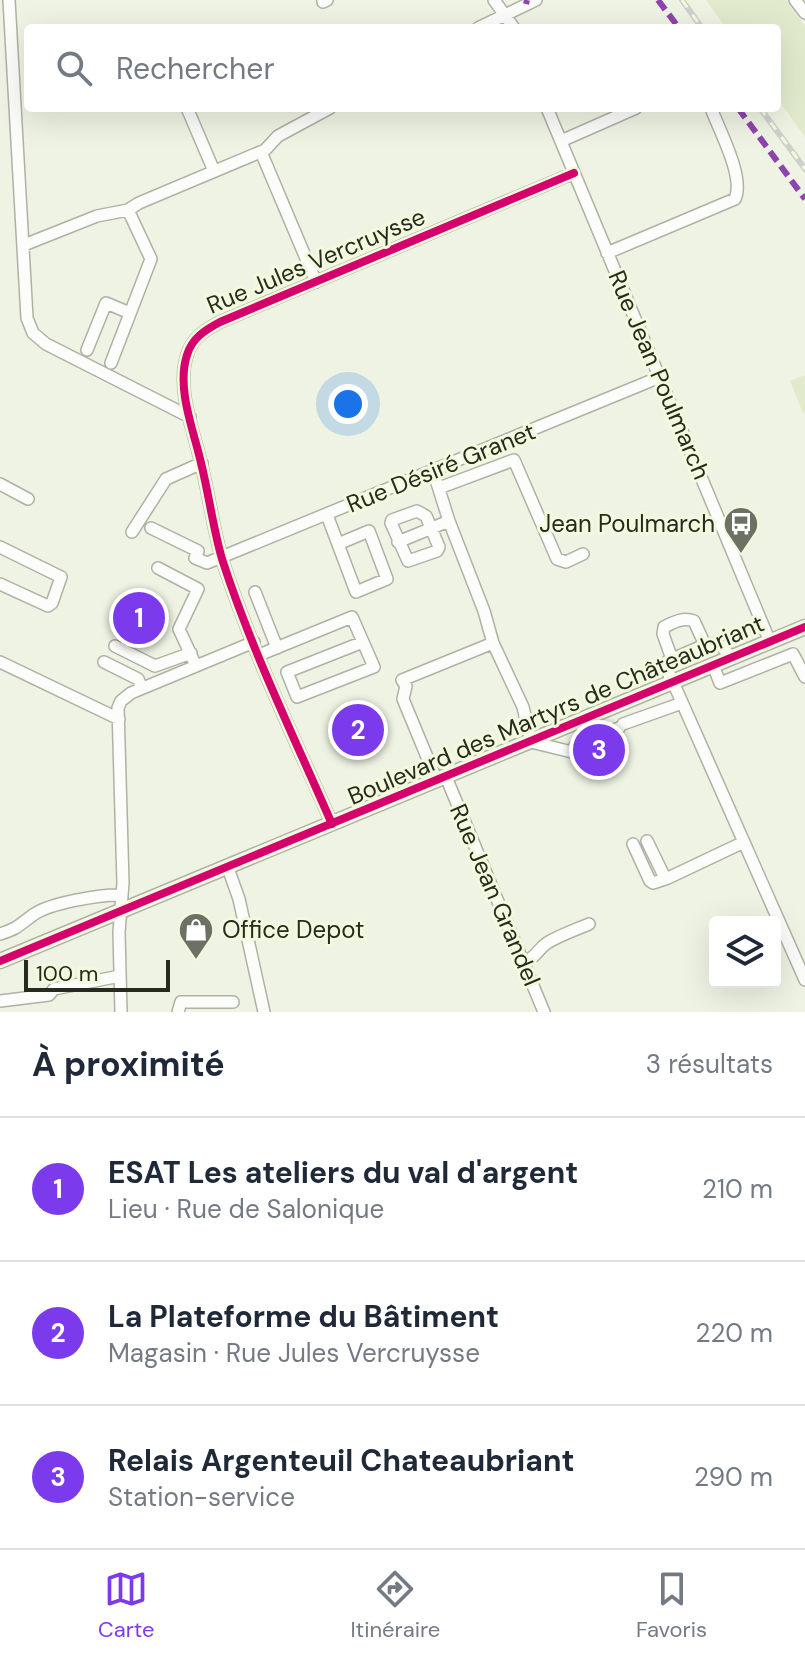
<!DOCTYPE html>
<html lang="fr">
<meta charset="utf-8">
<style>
:root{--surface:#fff;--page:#f2f2f3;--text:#1f2937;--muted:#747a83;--line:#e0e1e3;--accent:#7c3aed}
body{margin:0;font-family:"DM Sans",sans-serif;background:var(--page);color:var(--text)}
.controls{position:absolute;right:24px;bottom:24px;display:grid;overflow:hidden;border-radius:8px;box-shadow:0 8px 32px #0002}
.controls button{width:72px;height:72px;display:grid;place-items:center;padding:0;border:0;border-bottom:2px solid var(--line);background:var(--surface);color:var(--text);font:40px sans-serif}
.scale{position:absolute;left:24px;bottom:20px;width:146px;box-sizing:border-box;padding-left:8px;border:4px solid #272a1f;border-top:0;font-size:22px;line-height:28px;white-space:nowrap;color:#272a1f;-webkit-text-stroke:6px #f1fadc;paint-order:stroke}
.you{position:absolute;left:348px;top:404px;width:28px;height:28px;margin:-20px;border:6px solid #fff;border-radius:50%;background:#1a73e8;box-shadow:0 0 0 12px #1a73e833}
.badge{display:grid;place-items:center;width:52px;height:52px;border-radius:50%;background:var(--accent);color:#fff;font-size:26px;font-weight:700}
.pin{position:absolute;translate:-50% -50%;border:4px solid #fff;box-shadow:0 2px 8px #0006}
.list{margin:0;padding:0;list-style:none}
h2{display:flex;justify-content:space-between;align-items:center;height:104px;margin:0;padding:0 32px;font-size:34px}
h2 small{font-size:26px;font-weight:400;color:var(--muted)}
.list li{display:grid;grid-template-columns:52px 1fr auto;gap:24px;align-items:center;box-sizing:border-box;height:144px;padding:0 32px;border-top:2px solid var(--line)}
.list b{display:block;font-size:30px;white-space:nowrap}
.list p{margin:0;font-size:26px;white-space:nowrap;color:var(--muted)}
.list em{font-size:26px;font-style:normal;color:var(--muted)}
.icon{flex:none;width:44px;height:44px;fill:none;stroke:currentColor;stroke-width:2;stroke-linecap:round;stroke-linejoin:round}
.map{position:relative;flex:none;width:805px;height:1012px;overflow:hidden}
.search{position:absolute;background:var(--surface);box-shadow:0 8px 32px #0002;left:24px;right:24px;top:24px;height:88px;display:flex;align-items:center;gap:20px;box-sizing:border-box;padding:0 28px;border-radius:8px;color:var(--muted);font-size:30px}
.sheet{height:536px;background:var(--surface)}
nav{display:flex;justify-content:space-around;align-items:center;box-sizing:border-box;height:112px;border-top:2px solid var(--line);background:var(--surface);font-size:22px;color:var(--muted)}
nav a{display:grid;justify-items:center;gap:4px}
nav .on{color:var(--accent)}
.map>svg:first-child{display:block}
</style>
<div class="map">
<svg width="805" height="1012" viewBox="0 0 805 1012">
<rect width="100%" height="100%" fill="#eef3e3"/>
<path fill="#e1ebcc" d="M706,0H786L805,26V137L777,98V28H726Z
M805,375V412L803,413L790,381Z"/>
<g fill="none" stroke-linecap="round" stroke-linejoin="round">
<path stroke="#c6cbbc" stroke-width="11" stroke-dasharray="11 5.5" stroke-linecap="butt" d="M594,747L613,739"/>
<defs>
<path id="minor" d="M9,0L27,318L33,333L46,344L190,417
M323,0V2L327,0
M494,0L514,28
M795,0L805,13
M478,28L536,0
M187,108L214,171
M547,108L770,642
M561,141L636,108
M261,152L316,282
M24,245L97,216L128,210L139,203L265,150L278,136L330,108
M607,253L735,199C745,177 719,130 711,108
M87,350L106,303L130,313
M111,363L151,259L128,210
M0,484L28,499
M439,488L514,460L557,559L566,562L583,554
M417,511L426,516L439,547L437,551L408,561L391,523L392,520Z
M327,515L356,592L387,579L369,531L338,544
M449,521L484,611L493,643
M151,528L198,551L195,558L207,563L660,377
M132,532L166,479L202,463
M398,542L449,521L437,483
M0,547L61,577L52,603L48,606L0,584
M158,568L198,589L179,629L196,666
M255,592L277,648
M115,646L155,666L191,653
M259,655L352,617L374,667L297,697L287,672L363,642
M672,659L663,634L664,627C674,622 683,617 694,621L705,645
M0,662L119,719
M104,662L138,679L142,688
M713,665L720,683L793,654L805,677
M673,682L805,980
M670,683L668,661L707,644L721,646L732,658
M623,724L682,703
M575,746L619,728
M446,777L544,1012
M437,781L403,699L406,686L402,680L493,643L523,707L531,742L576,753L594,747
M332,824C294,737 251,649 222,559C213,528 209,495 201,463C194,431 176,389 187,355C192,338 205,330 220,322L574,173
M647,841L665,878H668L744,842
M633,844L650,881L653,883L668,878
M228,868L239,899L264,1012
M0,934C19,928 19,925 33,915C49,903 102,894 122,895
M523,963C536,958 537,950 547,943C560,935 575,930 589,924
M0,1001L49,995L54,989L120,976
M121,1012L119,932L123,883L118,708L121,701L131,693L254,642
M178,1012L181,1002H233"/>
<path id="major" d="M0,961L805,627"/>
</defs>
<use href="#minor" stroke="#aeb2a5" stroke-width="14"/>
<use href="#major" stroke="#aeb2a5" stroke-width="17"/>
<use href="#minor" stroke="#fcfdfb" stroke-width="11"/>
<use href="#major" stroke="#fcfdfb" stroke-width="14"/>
<defs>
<path id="rail" d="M682,0L702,28
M760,108L805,169"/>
</defs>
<use href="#rail" stroke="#cfd0cc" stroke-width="6"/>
<use href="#rail" stroke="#f1fadc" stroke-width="3" stroke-dasharray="9" stroke-linecap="butt"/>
<path stroke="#8e44ad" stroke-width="6" stroke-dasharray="12 6" stroke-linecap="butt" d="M658,0L679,28
M526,4L527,0
M738,108L805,199"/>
<defs>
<path id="cycleway" d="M332,824C294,737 251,649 222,559C213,528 209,495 201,463C194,431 176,389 187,355C192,338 205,330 220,322L574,173
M0,961L805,627"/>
</defs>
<use href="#cycleway" stroke="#f1fadc" stroke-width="13"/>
<use href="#cycleway" stroke="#d6006c" stroke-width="8"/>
</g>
<defs>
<symbol id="bus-pin" viewBox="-11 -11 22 30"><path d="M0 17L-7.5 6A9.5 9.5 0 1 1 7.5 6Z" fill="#6d7064" stroke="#f1fadc"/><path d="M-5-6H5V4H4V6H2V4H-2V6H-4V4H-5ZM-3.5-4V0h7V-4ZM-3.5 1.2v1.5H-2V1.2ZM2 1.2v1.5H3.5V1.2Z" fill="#fff"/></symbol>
<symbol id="shop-pin" viewBox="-11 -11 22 30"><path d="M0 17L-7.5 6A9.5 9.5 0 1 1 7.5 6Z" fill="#6d7064" stroke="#f1fadc"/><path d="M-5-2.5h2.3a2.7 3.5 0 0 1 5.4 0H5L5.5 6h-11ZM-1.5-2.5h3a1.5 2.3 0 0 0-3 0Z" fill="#fff"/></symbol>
</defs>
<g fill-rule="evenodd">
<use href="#bus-pin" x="721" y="504" width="40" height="54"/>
<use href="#shop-pin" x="176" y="910" width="40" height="54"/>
</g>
<g text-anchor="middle" stroke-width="6" stroke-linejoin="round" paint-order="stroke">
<g font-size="24" fill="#272a1f" stroke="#f1fadc">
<text transform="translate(316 261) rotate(-23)" y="8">Rue Jules Vercruysse</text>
<text transform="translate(659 375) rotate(67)" y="8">Rue Jean Poulmarch</text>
<text transform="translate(441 468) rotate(-22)" y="8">Rue Désiré Granet</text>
<text transform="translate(556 710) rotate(-23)" y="8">Boulevard des Martyrs de Châteaubriant</text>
<text transform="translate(495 895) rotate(67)" y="8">Rue Jean Grandel</text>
</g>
<g font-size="24" fill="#272a1f" stroke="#f1fadc" text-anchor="end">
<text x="715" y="532">Jean Poulmarch</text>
<text x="222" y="938" text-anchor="start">Office Depot</text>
</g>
</g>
</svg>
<div class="controls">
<button><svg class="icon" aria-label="layers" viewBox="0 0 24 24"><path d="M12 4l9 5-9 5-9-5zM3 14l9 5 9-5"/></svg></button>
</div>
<div class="scale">100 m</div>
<div class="you"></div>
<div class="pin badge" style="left:139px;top:618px">1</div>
<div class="pin badge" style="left:358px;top:730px">2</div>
<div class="pin badge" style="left:599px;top:750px">3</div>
<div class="search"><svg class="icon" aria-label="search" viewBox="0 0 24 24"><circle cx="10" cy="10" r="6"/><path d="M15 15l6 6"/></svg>Rechercher</div>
</div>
<section class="sheet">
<h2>À proximité<small>3 résultats</small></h2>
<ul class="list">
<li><span class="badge">1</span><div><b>ESAT Les ateliers du val d'argent</b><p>Lieu · Rue de Salonique</p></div><em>210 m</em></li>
<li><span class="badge">2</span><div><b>La Plateforme du Bâtiment</b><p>Magasin · Rue Jules Vercruysse</p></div><em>220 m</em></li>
<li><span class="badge">3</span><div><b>Relais Argenteuil Chateaubriant</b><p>Station-service</p></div><em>290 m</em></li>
</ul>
</section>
<nav>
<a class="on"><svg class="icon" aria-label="map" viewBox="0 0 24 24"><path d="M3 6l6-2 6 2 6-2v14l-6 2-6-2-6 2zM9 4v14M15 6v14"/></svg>Carte</a>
<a><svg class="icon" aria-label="directions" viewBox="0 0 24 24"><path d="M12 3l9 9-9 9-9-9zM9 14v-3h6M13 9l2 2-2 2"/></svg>Itinéraire</a>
<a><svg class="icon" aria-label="saved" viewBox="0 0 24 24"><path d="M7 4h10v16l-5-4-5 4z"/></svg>Favoris</a>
</nav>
